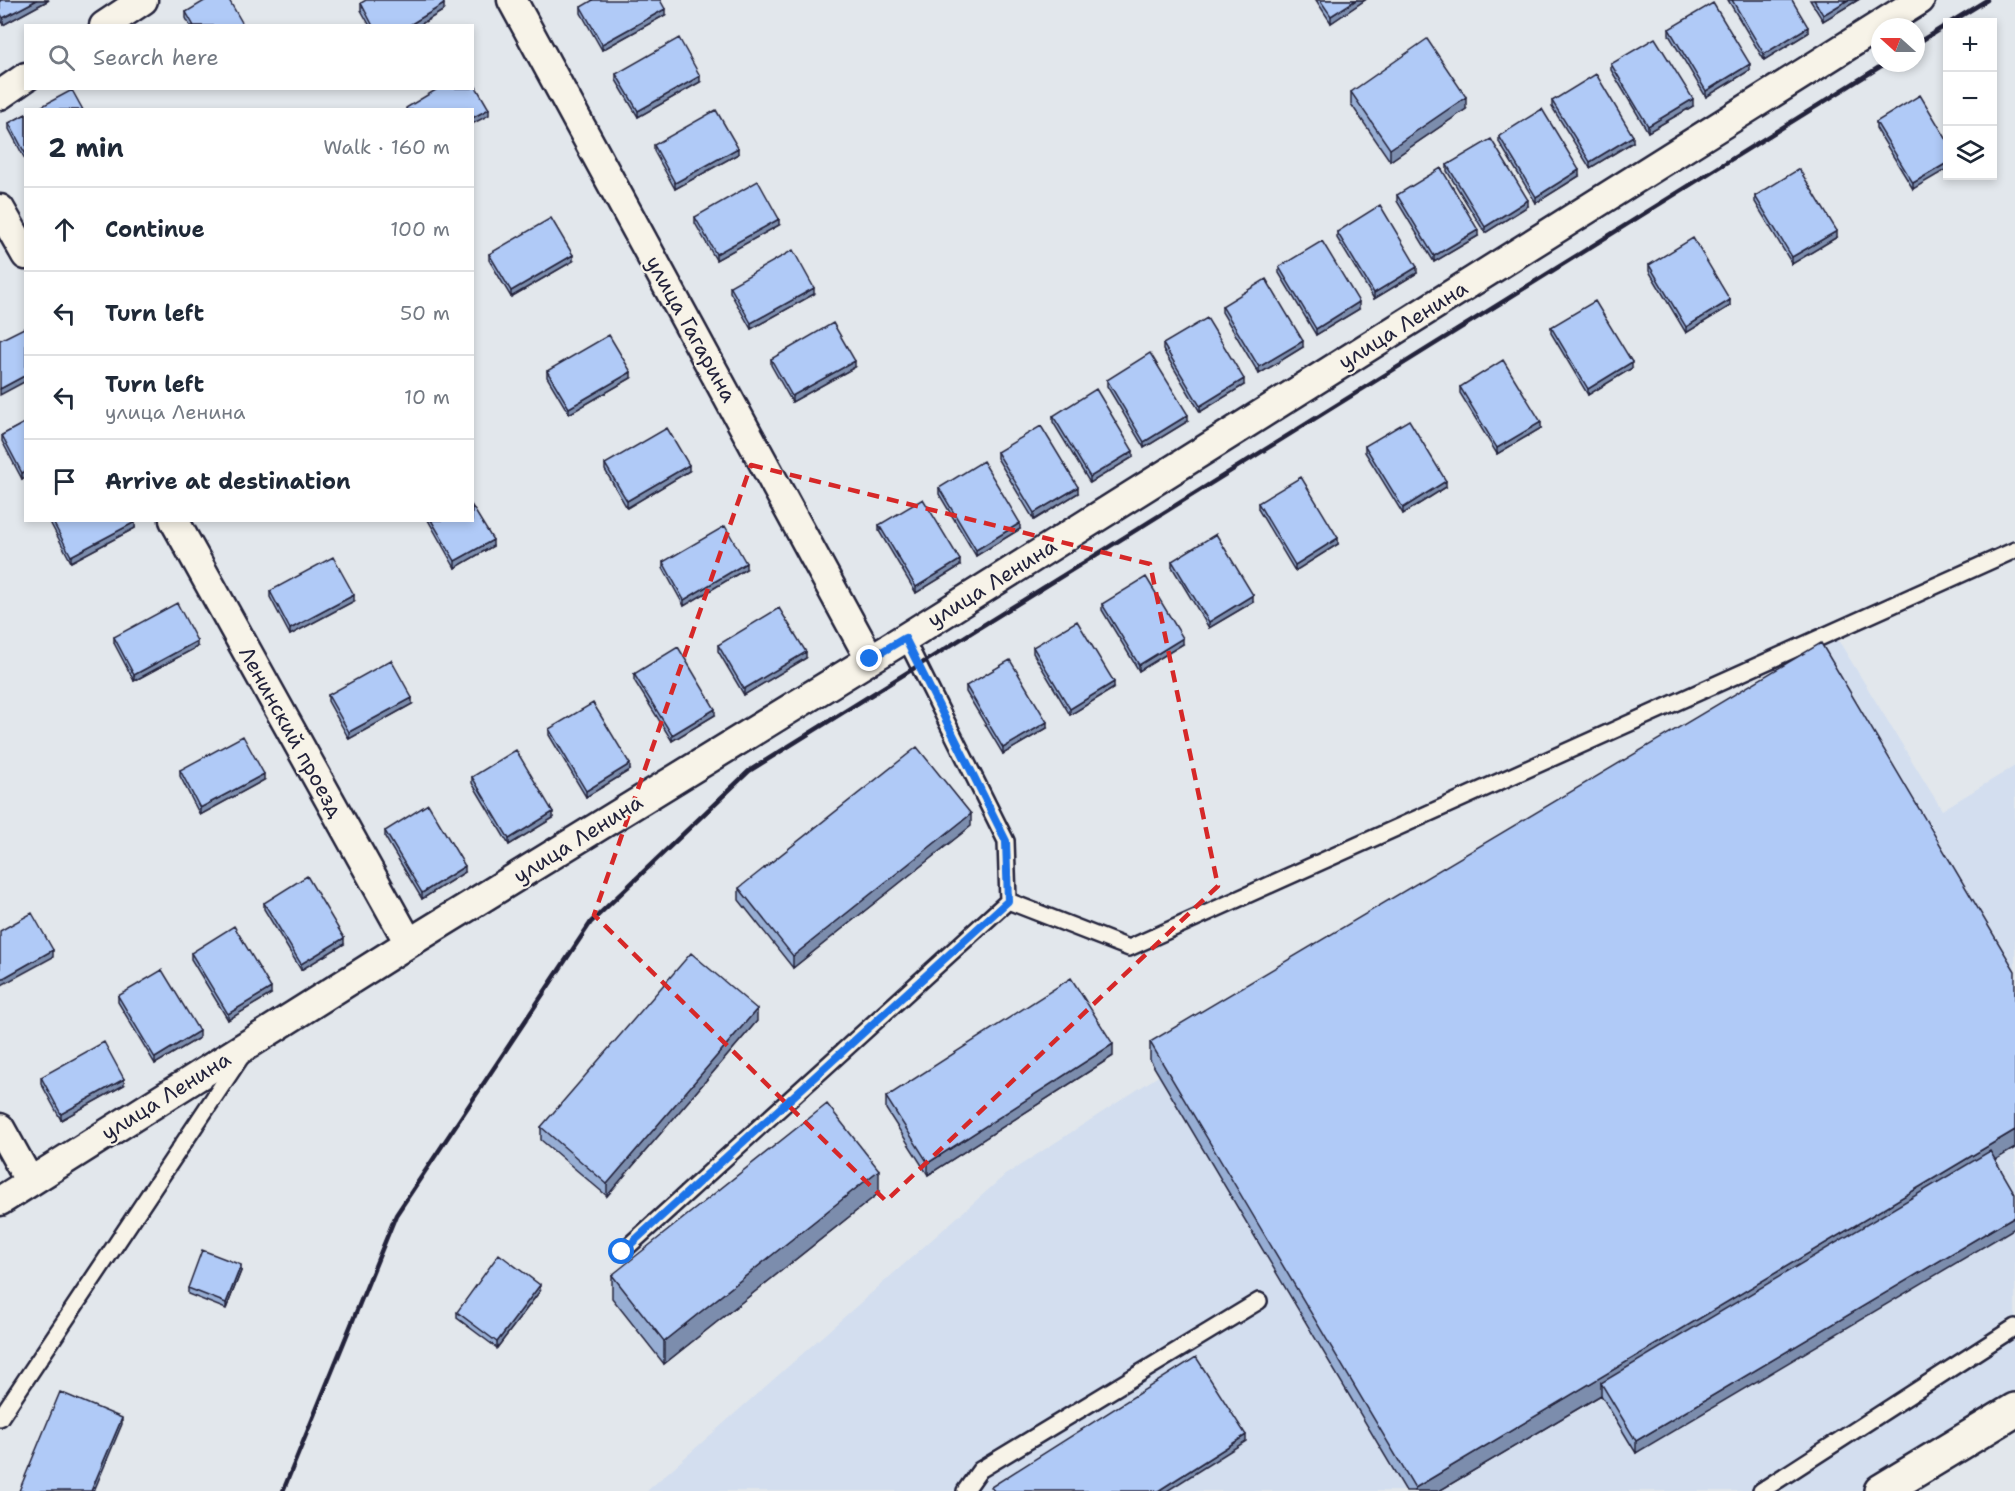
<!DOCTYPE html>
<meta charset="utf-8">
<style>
:root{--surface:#fff;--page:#f2f2f3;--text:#1f2937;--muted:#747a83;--line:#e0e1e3}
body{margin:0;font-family:"Shantell Sans",sans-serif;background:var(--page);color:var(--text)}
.controls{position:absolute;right:18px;top:18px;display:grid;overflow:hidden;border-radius:0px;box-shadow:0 3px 9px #0003}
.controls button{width:54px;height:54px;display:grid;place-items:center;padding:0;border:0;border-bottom:2px solid var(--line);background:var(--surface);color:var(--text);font:30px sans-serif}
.compass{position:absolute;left:1871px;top:18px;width:54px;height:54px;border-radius:50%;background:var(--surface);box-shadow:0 3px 9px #0003;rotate:291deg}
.stop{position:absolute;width:18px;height:18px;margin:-14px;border:4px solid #1a73e8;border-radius:50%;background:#fff}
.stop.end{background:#1a73e8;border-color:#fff;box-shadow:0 2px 6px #0008}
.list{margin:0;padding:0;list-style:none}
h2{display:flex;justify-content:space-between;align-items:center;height:78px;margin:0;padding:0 24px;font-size:26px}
h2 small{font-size:20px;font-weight:400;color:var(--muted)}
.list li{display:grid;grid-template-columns:39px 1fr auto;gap:18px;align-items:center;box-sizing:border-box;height:84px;padding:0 24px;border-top:2px solid var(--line)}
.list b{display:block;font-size:22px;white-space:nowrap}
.list p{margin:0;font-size:20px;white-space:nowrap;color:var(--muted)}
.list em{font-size:20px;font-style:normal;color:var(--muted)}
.icon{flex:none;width:33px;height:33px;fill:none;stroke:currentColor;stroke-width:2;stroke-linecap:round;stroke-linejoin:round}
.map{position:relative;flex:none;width:2015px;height:1491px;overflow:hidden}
.search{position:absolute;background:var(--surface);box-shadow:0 3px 9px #0003;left:24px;top:24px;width:450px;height:66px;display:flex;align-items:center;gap:15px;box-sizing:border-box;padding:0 21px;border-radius:0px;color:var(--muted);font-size:22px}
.panel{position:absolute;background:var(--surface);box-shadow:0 3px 9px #0003;left:24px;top:108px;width:450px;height:414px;border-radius:0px}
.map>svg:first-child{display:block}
</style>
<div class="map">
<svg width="2015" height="1491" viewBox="0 0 2015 1491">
<rect width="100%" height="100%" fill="#e2e7ec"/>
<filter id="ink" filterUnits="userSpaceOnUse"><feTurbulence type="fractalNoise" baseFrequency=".0167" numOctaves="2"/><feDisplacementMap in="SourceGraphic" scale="12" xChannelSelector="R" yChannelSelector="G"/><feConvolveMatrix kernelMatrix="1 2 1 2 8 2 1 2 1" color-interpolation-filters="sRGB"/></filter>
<g filter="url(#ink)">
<path fill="#d3deef" d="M1837,638L1942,810L2015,766V1401L1873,1491H647L1005,1175Z"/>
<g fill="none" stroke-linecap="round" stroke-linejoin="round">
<defs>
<path id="lane" d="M1008,901L1129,948L2015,550
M622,1252L1008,901L1006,841L905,638
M0,1418L243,1054
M965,1491L980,1470L1259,1301
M1761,1491L2015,1327"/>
<path id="street" d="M512,0L870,659
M104,26L143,0
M0,95L26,77
M0,209L26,255
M174,520L409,943
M0,1128L30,1182
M0,1201L409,943L905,638L1920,0"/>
<path id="secondary" d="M1881,1491L2015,1410"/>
</defs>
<use href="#lane" stroke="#22223b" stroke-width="20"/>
<use href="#street" stroke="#22223b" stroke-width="33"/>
<use href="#secondary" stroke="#22223b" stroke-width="38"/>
<use href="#lane" stroke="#f7f3e8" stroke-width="15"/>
<use href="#street" stroke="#f7f3e8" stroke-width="28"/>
<use href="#secondary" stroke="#f7f3e8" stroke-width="33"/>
<path stroke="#22223b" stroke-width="4.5" d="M1951,22L1987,0
M1916,44L1948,24
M283,1491L396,1215L591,922L749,771L1886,63"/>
</g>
<path fill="#97aed4" stroke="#22223b" stroke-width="1.5" d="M0,0H49L3,25L0,19Z
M1316,0H1365L1331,23Z
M1728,0H1792L1808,33L1764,60Z
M1810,0H1858L1823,21Z
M361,3L444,10L418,26H370L361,10Z
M581,7L665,15L602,50L581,13Z
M186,12L244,26H190L186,18Z
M1669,29L1750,70L1706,97L1669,35Z
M1611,64L1693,106L1648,132L1611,70Z
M616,74L700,82L638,117L616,80Z
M1351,92L1466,109L1390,161L1351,104Z
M1552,101L1633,142L1590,168L1552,107Z
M26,114V161L9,129V123Z
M1876,122L1947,140L1913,189L1876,128Z
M1499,136L1579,176L1536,203L1499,142Z
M654,145L738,154L675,189L654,151Z
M1447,165L1528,206L1485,233L1447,171Z
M1397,195L1478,236L1434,262L1397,201Z
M1755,196L1837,237L1792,264L1755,202Z
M695,217L779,225L716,260L695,223Z
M1337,232L1417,273L1374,299L1337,238Z
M489,254L573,261L511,297L489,260Z
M1649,265L1730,306L1686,333L1649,271Z
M1279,267L1359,309L1316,335L1279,273Z
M730,286L814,294L751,329L730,292Z
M1222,306L1303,347L1259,374L1222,312Z
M1551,327L1632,368L1588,395L1551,333Z
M1163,344L1244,385L1200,412L1163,350Z
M771,359L855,367L792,402L771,365Z
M547,371L631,378L569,414L547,377Z
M1107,380L1188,421L1144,448L1107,386Z
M1460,387L1541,428L1497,454L1460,393Z
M1053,416L1133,457L1090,483L1053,422Z
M26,422V477L22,479L2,441V435Z
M1365,446L1446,487L1403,514L1365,452Z
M997,452L1078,493L1034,520L997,458Z
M605,464L689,471L627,508L605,470Z
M939,488L1020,529L976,556L939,494Z
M1258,503L1338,544L1295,571L1258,509Z
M51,520H134L135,528L71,562L51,524Z
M428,520H472L493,546L455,568Z
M879,525L960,566L916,593L879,531Z
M1172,561L1253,602L1209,628L1172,567Z
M663,562L746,569L684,606L663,568Z
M270,591L354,601L290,635L270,597Z
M1102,604L1183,644L1139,671L1102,610Z
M114,637L197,647L134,681L114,643Z
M718,645L806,658L744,695L718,651Z
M1033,647L1114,688L1070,715L1033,653Z
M634,674L715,715L672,741L634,680Z
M966,686L1047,728L1003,754L966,692Z
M328,695L412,704L349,739L328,701Z
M549,729L630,770L586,797L549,735Z
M180,770L264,780L200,815L180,776Z
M472,777L553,818L509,845L472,783Z
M971,826L793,968L739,900V888Z
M385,831L465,872L422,899L385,837Z
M264,903L344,944L301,970L264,909Z
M191,953L271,994L228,1020L191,959Z
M118,996L199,1038L155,1064L118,1002Z
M757,1021L607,1196L541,1140V1127Z
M1150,1042L1995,1160L1636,1453L1601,1395L1439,1491H1406L1150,1060Z
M1113,1056L928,1175L886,1109V1097Z
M41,1077L124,1085L61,1120L41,1083Z
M879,1193L664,1364L612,1298V1275Z
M241,1271L226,1309L188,1294V1288Z
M540,1291L497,1348L457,1318V1312Z"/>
<path fill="#7b8dad" stroke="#22223b" stroke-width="1.5" d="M37,0H49L3,25V18Z
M1356,0H1365L1331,23V16Z
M1848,0H1858L1823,21V15Z
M444,4V10L418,26H408Z
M665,9V15L602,50V44Z
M1808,27V33L1764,60V54Z
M1750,64V70L1706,97V91Z
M700,76V82L638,117V111Z
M1466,97V109L1390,161V149Z
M1693,99V106L1648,132V126Z
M489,109V115L472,124V118Z
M1633,136V142L1590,168V162Z
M738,148V154L675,189V183Z
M1947,163V169L1913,189V183Z
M1579,170V176L1536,203V197Z
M1528,200V206L1485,233V227Z
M779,219V225L716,260V254Z
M1478,230V236L1434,262V256Z
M1837,231V237L1792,264V257Z
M573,255V261L511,297V291Z
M1417,267V273L1374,299V293Z
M814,288V294L751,329V323Z
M1730,300V306L1686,333V327Z
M1359,302V309L1316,335V329Z
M1303,341V347L1259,374V367Z
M855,361V367L792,402V396Z
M1632,362V368L1588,395V389Z
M631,372V378L569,414V408Z
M26,375V381L0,395V389Z
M1244,379V385L1200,412V406Z
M1188,415V421L1144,448V442Z
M1541,422V428L1497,454V448Z
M1133,451V457L1090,483V477Z
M689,465V471L627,508V501Z
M26,471V477L22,479V473Z
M1446,481V487L1403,514V508Z
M1078,487V493L1034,520V513Z
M135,522V528L71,562V556Z
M1020,523V529L976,556V550Z
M1338,538V544L1295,571V565Z
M493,540V546L455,568V561Z
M960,560V566L916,593V587Z
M746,563V569L684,606V600Z
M354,595V601L290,635V629Z
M1253,595V602L1209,628V622Z
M1183,638V644L1139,671V665Z
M197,641V647L134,681V675Z
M806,652V658L744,695V689Z
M1114,682V688L1070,715V709Z
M412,698V704L349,739V732Z
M715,709V715L672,741V735Z
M1047,722V728L1003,754V748Z
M630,764V770L586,797V791Z
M264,774V780L200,815V808Z
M553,812V818L509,845V839Z
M971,814V826L793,968V956Z
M465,866V872L422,899V893Z
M344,938V944L301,970V964Z
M53,950V957L0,986V980Z
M271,988V994L228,1020V1014Z
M757,1009V1021L607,1196V1184Z
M199,1031V1038L155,1064V1058Z
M1113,1044V1056L928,1175V1163Z
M124,1079V1085L61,1120V1114Z
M2015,1130V1148L1607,1391L1601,1383V1395L1439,1491H1415V1488Z
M879,1170V1193L664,1364V1341Z
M2015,1216V1228L1636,1453V1441Z
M241,1265V1271L226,1309V1303Z
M540,1285V1291L497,1348V1342Z
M122,1418V1424L94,1491H91Z
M1246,1435V1441L1167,1491H1158Z"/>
<path fill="#b0caf7" stroke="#22223b" stroke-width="1.5" d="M0,0H37L3,18L0,13Z
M206,0H229L244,26H194L186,12Z
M366,0H442L444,4L408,26H373L361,3Z
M593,0H660L665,9L602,44L581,7Z
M1320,0H1356L1331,16Z
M1732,0H1792L1808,27L1764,54Z
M1814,0H1848L1823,15Z
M1713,3L1750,64L1706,91L1669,29Z
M679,38L700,76L638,111L616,74Z
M1655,38L1693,99L1648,126L1611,64Z
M1427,39L1466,97L1390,149L1351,92Z
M1596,74L1633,136L1590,162L1552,101Z
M472,80L489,109L472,118V110H406V108L439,88H472Z
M72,90L83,110H35Z
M1920,95L1947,140V163L1913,183L1876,122Z
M1542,109L1579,170L1536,197L1499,136Z
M716,110L738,148L675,183L654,145Z
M26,114V155L9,123Z
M1491,139L1528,200L1485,227L1447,165Z
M1441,168L1478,230L1434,256L1397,195Z
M1799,169L1837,231L1792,257L1755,196Z
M758,181L779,219L716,254L695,217Z
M1380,205L1417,267L1374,293L1337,232Z
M551,218L573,255L511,291L489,254Z
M1693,238L1730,300L1686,327L1649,265Z
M1322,241L1359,302L1316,329L1279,267Z
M793,250L814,288L751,323L730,286Z
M1266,279L1303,341L1259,367L1222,306Z
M1595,301L1632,362L1588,389L1551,327Z
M1207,318L1244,379L1200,406L1163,344Z
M833,323L855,361L792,396L771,359Z
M26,327V375L0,389V340Z
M609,335L631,372L569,408L547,371Z
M1150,353L1188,415L1144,442L1107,380Z
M1503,360L1541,422L1497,448L1460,387Z
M1096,389L1133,451L1090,477L1053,416Z
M1409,420L1446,481L1403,508L1365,446Z
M26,422V471L22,473L2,435Z
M1041,426L1078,487L1034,513L997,452Z
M667,428L689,465L627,501L605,464Z
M983,461L1020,523L976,550L939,488Z
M1301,477L1338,538L1295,565L1258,503Z
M923,499L960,560L916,587L879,525Z
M472,506L493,540L455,561L431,520H472Z
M52,520H134L135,522L71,556Z
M725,526L746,563L684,600L663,562Z
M1216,534L1253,595L1209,622L1172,561Z
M333,557L354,595L290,629L270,591Z
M1146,577L1183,638L1139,665L1102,604Z
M177,603L197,641L134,675L114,637Z
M779,608L806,652L744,689L718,645Z
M1077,621L1114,682L1070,709L1033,647Z
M1821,643L2015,971V1130L1415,1488L1150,1042Z
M678,647L715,709L672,735L634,674Z
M391,660L412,698L349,732L328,695Z
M1010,660L1047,722L1003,748L966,686Z
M593,703L630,764L586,791L549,729Z
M243,736L264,774L200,808L180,770Z
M917,747L971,814L793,956L739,888Z
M516,750L553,812L509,839L472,777Z
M428,804L465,866L422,893L385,831Z
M307,876L344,938L301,964L264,903Z
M32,913L53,950L0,980V931Z
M234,926L271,988L228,1014L191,953Z
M691,953L757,1009L607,1184L541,1127Z
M162,970L199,1031L155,1058L118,996Z
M1071,978L1113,1044L928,1163L886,1097Z
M104,1042L124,1079L61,1114L41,1077Z
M827,1104L879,1170L664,1341L612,1275Z
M1990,1151L2015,1194V1216L1636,1441L1601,1383Z
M202,1250L241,1265L226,1303L188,1288Z
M499,1254L540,1285L497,1342L457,1312Z
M1196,1357L1246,1435L1158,1491H994L991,1487Z
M60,1392L122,1418L91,1491H19Z"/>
</g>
<g fill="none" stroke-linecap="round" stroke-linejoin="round" filter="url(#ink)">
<path stroke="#1a73e8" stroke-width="8" d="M622,1252L1008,901L1006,841L905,638L870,659"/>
</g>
<path fill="none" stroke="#d62828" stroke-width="4.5" stroke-dasharray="12 8" stroke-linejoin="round" d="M751,465L1150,564L1218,886L886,1201L594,915Z"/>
<g text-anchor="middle" stroke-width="4.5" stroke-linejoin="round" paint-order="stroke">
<g font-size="21" fill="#22223b" stroke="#f7f3e8">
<text transform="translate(1403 325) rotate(-32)" y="7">улица Ленина</text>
<text transform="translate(691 329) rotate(61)" y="7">улица Гагарина</text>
<text transform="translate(992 583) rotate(-32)" y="7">улица Ленина</text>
<text transform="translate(291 732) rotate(61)" y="7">Ленинский проезд</text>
<text transform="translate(578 839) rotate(-32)" y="7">улица Ленина</text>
<text transform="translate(166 1096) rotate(-32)" y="7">улица Ленина</text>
</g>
</g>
</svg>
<div class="controls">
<button>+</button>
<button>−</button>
<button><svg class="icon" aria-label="layers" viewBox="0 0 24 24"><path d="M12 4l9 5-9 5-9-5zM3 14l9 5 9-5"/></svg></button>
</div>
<svg class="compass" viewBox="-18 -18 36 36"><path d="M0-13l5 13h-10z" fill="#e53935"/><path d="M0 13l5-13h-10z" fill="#747a83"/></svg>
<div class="stop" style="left:622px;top:1252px"></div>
<div class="stop end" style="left:870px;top:659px"></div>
<div class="search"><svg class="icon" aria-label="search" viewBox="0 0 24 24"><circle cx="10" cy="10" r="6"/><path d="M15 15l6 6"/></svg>Search here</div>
<section class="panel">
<h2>2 min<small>Walk · 160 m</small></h2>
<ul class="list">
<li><svg class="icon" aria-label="ahead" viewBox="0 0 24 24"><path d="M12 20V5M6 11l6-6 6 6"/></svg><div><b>Continue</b></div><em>100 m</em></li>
<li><svg class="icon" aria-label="left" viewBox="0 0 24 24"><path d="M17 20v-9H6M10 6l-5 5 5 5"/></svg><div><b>Turn left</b></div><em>50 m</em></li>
<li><svg class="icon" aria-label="left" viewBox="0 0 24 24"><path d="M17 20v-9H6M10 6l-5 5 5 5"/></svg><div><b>Turn left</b><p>улица Ленина</p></div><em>10 m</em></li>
<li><svg class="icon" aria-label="arrive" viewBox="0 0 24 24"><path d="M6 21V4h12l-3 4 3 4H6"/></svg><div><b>Arrive at destination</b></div></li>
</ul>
</section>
</div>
